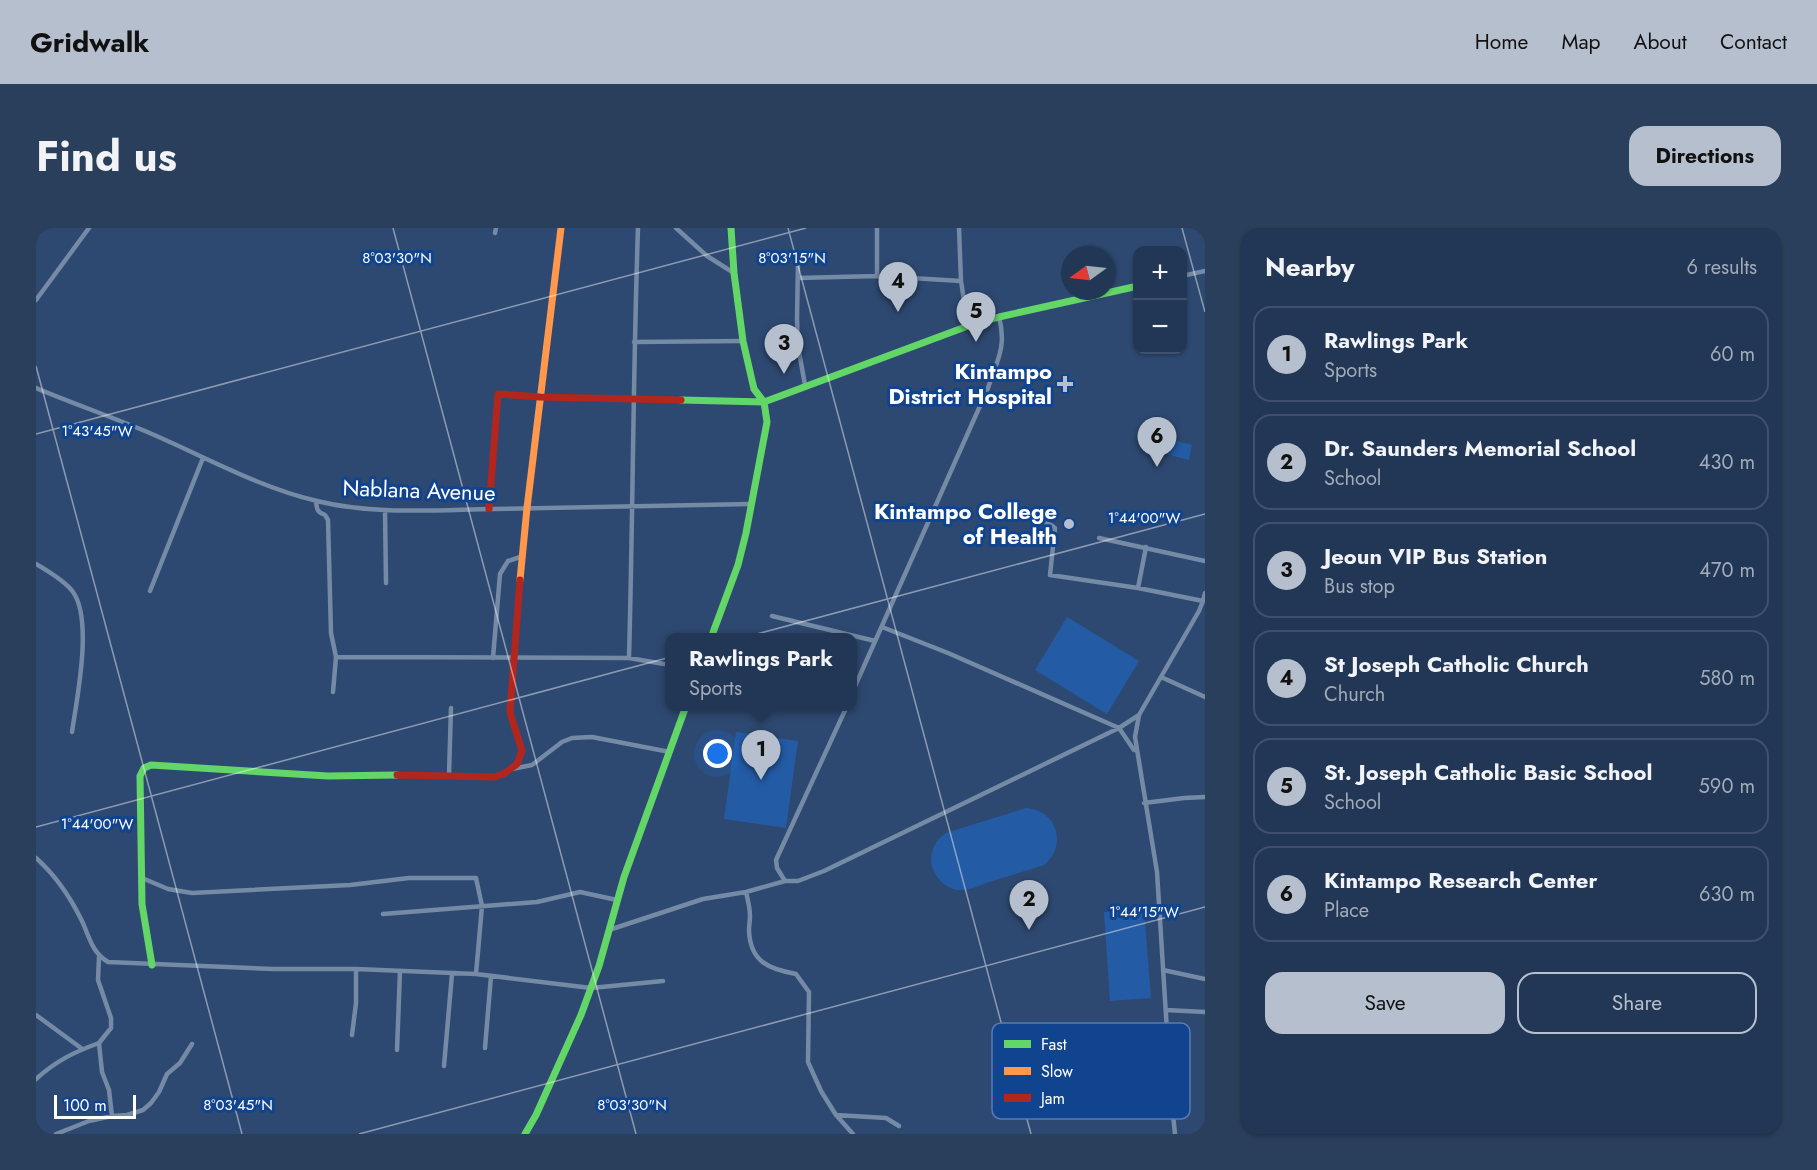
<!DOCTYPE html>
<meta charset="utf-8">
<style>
:root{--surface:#223755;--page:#2a3f5b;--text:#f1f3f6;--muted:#a2acb9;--line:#3f516c;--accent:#b6bfcd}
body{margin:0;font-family:Jost,sans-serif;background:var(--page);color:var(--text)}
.controls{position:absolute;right:18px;top:18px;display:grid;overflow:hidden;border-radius:12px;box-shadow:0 2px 4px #0004}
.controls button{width:54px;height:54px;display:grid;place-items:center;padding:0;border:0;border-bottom:2px solid var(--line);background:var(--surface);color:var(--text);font:30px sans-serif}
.compass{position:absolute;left:1025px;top:18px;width:54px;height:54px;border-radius:50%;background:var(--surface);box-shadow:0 2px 4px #0004;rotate:255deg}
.scale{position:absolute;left:18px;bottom:15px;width:82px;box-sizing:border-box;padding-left:6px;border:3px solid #fff;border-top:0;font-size:16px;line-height:21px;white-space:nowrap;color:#fff;-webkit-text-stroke:4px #11448e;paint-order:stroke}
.you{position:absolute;left:682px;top:526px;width:21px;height:21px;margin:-15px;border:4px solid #fff;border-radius:50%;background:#1a73e8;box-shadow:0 0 0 9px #1a73e833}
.badge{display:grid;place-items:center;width:39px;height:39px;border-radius:50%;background:var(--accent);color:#111;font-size:20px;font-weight:700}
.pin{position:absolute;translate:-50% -50px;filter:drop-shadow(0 2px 3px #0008)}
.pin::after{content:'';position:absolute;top:32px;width:21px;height:18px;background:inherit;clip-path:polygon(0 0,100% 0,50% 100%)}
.popup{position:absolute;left:629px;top:405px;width:192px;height:78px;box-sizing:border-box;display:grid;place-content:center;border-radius:12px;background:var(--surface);filter:drop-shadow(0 2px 4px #0005);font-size:20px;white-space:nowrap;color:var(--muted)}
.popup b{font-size:22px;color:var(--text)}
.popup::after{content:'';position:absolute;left:50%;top:100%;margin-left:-12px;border:12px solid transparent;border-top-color:var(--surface)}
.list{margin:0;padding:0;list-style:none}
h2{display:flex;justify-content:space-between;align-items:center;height:78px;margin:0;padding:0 24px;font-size:26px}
h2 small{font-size:20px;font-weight:400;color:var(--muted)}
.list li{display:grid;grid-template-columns:39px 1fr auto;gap:18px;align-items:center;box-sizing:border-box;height:96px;margin:0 12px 12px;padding:0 12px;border:2px solid var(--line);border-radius:18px}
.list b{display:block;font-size:22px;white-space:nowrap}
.list p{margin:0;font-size:20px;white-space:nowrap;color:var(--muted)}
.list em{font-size:20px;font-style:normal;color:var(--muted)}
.actions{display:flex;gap:12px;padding:18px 24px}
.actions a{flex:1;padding:14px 0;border:2px solid var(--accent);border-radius:18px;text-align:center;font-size:21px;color:var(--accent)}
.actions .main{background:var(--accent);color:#111}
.map{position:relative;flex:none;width:1169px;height:906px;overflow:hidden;border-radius:18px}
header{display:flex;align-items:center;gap:36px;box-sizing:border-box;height:84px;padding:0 30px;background:var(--accent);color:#111}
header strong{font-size:28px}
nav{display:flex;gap:33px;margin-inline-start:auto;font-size:21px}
.intro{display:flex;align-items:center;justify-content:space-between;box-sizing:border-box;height:144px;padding:0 36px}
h1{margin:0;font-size:42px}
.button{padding:15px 27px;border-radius:18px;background:var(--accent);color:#111;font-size:21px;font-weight:700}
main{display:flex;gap:36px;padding:0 36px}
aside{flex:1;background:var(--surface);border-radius:18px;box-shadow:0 2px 4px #0004}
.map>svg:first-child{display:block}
</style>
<header>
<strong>Gridwalk</strong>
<nav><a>Home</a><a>Map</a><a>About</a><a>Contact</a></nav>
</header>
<div class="intro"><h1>Find us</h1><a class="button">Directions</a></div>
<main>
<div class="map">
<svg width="1169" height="906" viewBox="0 0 1169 906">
<rect width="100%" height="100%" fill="#2e4971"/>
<path fill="#245ba5" d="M1127,209L1156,217L1153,232L1123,224Z
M1031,389L1103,433L1071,486L999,442Z
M700,504L762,513L750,600L688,591Z
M990,580C1021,582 1032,617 1008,637C990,643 972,648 953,654C945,657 935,662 926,662C910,663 896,648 895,632C895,620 901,611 910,605Z
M1108,681L1115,770L1074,773L1068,684Z"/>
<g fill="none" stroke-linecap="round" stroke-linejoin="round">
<path stroke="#758aa5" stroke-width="4.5" d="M640,0L671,28L698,45
M923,0L925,53L932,98
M459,5L460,0
M762,34L761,91L762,118L769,157
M841,48V0
M1146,48L1169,43
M762,50L841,48L925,53
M0,72L53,0
M598,114L707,113
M0,160C36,175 73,188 109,203C166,227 221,259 281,273C338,287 399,282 457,281C543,280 629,278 715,276
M280,273C281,282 281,284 289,287L292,292L295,405L300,429L593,430L634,437
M349,282L350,355
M993,291L1015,297L1019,300L1014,347L1102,360L1167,373
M1063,310L1169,333
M0,336C12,343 29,353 37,364C57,392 41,470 36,504
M1102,360L1110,319
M114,363L167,230
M736,388L839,413
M846,399L912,425L1083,500L1098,522
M457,430L464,346L472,333L487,328
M593,430C597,287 597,143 602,0
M1125,449L1169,469
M297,464L300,429
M816,465L952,160C961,133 971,118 963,89
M476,541L496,537L526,514L536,510L556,509L634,524
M413,547L415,480
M1108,575L1148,570L1169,569
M0,630C18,646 34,669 45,691C53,707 55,724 72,734L238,741H320L440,746L555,760L627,753
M106,650L132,661L156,665L314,657L373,650H440L446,678L440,746
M749,653H762L788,643L1083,500L1103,487
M710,664C712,672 714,680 714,688C714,693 713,698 713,702C714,734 733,741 760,746L773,764L772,834L785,863L800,887L817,906
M347,686L501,674L544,664L581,672
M573,702L667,671L710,664L749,653L741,640L740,632L811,478
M63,729L62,752L75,790V800L63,815L66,844L73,862L76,888
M1127,742L1169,751
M1130,782L1169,784
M0,787L45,820
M316,807L320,775V741
M449,820L455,748
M361,822L364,743
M408,838L416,746
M0,851C20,833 38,824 63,815
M800,887L850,890L863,898
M20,906L53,893L76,888L91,887L107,882L115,875L123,864L131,846L144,835L156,816
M1139,906L1135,867L1121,644L1099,509L1103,487L1163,383L1167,373L1169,365"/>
<path stroke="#63d668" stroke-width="7" d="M645,172L728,174L932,98L963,89L1102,58
M675,410L702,337L710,305L731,194L728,174L718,161L707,113L698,45L695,0
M116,737L106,676L104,548L108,540L115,537L292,548L361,547
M489,906L500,887L545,787L563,738L588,649L650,478"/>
<path stroke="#ff974d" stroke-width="7" d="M484,352L491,280L525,0"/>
<path stroke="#b3261e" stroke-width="7" d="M453,281L462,166L504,169L645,172
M361,547L459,549L469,545L481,536L486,523L474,484L484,352"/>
</g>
<path fill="none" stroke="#fff" stroke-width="1.5" stroke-opacity="0.45" d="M357,0L600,906M752,0L995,906M1146,0L1169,84M0,138L206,906M0,206L770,0M0,599L1169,286M323,906L1169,679"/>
<g fill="#b6bfcd" stroke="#11448e" stroke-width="2">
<path d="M1026 147h6v6h6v6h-6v6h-6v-6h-6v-6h6z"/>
<circle cx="1033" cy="296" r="6"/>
</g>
<g text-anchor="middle" stroke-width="6" stroke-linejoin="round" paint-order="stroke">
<g font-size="22" font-weight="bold" fill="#fff" stroke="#11448e" text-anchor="end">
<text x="1016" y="151">Kintampo<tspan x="1016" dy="25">District Hospital</tspan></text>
<text x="1021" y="291">Kintampo College<tspan x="1021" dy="25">of Health</tspan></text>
</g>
<g font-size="22" fill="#fff" stroke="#11448e">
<text transform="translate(383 262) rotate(2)" y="8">Nablana Avenue</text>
</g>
</g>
<rect x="956" y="795" width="198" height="96" rx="9" fill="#11448e" stroke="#587cb0" stroke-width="1.5"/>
<rect x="968" y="812" width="27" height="8" fill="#63d668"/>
<rect x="968" y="839" width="27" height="8" fill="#ff974d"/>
<rect x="968" y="866" width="27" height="8" fill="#b3261e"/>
<g font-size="16" fill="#fff">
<text x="1005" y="822">Fast</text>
<text x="1005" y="849">Slow</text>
<text x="1005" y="876">Jam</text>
</g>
<g font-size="15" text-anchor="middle" fill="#fff" stroke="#11448e" stroke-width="6" stroke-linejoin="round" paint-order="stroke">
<text x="361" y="35">8°03'30"N</text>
<text x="756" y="35">8°03'15"N</text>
<text x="61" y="208">1°43'45"W</text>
<text x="1108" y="295">1°44'00"W</text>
<text x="61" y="601">1°44'00"W</text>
<text x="1108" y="689">1°44'15"W</text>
<text x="202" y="882">8°03'45"N</text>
<text x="596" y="882">8°03'30"N</text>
</g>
</svg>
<div class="controls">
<button>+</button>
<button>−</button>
</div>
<svg class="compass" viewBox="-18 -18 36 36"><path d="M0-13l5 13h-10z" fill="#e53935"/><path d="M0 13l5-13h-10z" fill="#a2acb9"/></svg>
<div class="scale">100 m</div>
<div class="you"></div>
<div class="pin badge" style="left:725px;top:552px">1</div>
<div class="popup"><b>Rawlings Park</b>Sports</div>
<div class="pin badge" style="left:993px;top:702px">2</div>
<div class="pin badge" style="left:748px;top:146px">3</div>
<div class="pin badge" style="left:862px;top:84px">4</div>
<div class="pin badge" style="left:940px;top:114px">5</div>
<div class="pin badge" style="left:1121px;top:239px">6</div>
</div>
<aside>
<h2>Nearby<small>6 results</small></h2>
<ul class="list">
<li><span class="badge">1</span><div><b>Rawlings Park</b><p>Sports</p></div><em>60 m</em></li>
<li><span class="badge">2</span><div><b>Dr. Saunders Memorial School</b><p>School</p></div><em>430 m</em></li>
<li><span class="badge">3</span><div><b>Jeoun VIP Bus Station</b><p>Bus stop</p></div><em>470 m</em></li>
<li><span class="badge">4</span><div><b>St Joseph Catholic Church</b><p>Church</p></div><em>580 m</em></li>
<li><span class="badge">5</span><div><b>St. Joseph Catholic Basic School</b><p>School</p></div><em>590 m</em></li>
<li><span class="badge">6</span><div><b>Kintampo Research Center</b><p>Place</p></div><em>630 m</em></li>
</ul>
<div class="actions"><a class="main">Save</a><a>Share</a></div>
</aside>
</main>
